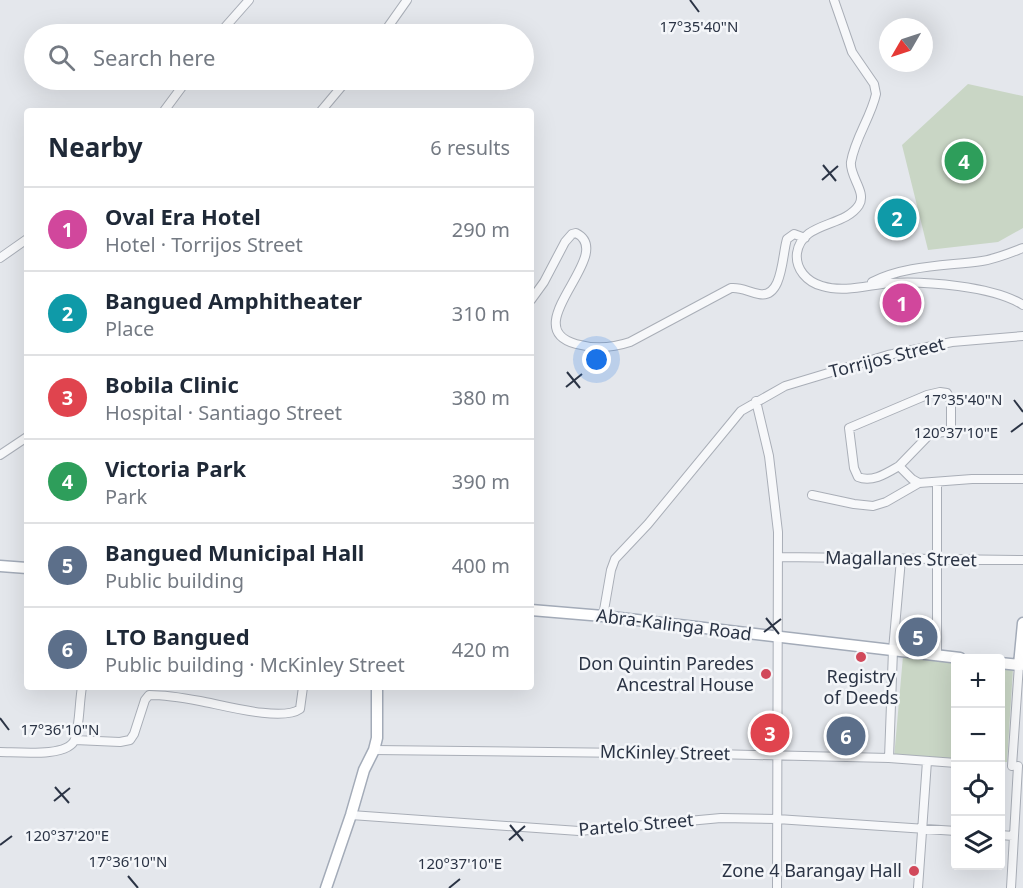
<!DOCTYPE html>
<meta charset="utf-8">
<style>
:root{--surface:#fff;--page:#f6f6f7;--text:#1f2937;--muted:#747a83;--line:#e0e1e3;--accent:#d93025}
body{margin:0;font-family:"Noto Sans",sans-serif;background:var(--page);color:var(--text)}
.controls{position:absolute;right:18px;bottom:18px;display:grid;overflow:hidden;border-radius:6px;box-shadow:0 6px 24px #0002}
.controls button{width:54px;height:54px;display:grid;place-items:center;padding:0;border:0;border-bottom:2px solid var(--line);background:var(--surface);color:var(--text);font:30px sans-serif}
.compass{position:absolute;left:879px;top:18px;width:54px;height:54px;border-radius:50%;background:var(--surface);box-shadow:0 6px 24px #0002;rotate:231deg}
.you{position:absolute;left:597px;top:360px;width:21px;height:21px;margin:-15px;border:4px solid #fff;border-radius:50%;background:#1a73e8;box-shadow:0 0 0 9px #1a73e833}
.badge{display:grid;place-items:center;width:39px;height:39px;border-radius:50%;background:var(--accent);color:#fff;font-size:20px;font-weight:700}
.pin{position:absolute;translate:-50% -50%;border:3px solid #fff;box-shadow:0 2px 6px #0006}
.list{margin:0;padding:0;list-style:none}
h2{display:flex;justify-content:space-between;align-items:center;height:78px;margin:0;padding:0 24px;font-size:26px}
h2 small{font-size:20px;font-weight:400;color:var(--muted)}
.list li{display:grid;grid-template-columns:39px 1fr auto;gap:18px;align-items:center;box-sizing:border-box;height:84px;padding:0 24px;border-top:2px solid var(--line)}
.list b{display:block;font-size:22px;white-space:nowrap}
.list p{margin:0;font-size:20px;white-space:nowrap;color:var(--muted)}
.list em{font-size:20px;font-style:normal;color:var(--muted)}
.icon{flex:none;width:33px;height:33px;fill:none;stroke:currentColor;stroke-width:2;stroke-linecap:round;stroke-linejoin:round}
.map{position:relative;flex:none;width:1023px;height:888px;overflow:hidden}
.search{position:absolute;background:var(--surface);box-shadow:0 6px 24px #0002;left:24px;top:24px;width:510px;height:66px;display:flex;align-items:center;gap:15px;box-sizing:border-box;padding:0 21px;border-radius:33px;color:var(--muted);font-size:22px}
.panel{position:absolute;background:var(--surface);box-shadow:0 6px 24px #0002;left:24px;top:108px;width:510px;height:582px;border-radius:6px}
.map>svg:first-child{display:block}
</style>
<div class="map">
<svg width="1023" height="888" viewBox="0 0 1023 888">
<rect width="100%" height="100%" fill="#e4e7ec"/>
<path fill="#c9d6c5" d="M968,84L1023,96V228L998,242L928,250L902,145Z
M903,656L955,662V760L894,758Z
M1001,667L1013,669L1007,762H1001Z"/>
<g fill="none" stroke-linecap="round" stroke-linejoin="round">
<defs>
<path id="minor" d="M834,0L852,52L874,84L876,94C871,117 855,138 851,162C849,176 867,192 859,205C844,228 802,221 797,253C795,269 807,282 822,286C844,293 868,285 890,283C925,281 993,286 1023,305
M219,34L249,0
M383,34L407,0
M164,111L187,80
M321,111L347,80
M0,258L27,239
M872,282C906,265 946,266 982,261C996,259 1010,253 1023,248
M531,300L544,282L565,242L572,234L576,233C618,254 514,327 576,344C594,349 612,348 630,342L731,288C742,287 748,292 759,294C783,299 782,254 787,239L794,234L805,238
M756,401L769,456L778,532L777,888
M0,455L27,437
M899,466L930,434L951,431V401L947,393L940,392L927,395L849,428L854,468L858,477C872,483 887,473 899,466L912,479L919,483
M812,495L854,504L873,506L886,502L919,483L972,479H1023
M779,557L1023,560
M603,616L611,570L615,559L648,524L741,411L785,386L888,355L952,342L1023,336
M937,656V483
M75,740L120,742L130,740L134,734L145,700L149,695C165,695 184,698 200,701C222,705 282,722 300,709L303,687
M374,750L713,754L889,758L956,763
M0,752C17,752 69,758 75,739C80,723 79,704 82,687
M889,758L893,650L901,559
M1012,766L1019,665L1023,666
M351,815L579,831L721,818L777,819L956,831
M1000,835L1013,836
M918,888L927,761
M1011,888L1018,766"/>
<path id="major" d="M0,566L27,568
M531,610L603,616L960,658
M1000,663L1019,665L1023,623
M326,888L351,815L364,770L374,750L377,738V687"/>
</defs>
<use href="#minor" stroke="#a9aeb7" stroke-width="10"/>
<use href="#major" stroke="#a3abb8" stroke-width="13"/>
<use href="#minor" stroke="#f7f8fa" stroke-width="8"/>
<use href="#major" stroke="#fff" stroke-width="10"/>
</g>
<path fill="none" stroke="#2b3445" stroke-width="2" d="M690,0L699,12M823,165L836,181M822,180L838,166M567,372L580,388M566,387L582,374M1014,400L1023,412M1011,432L1023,423M766,618L779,634M764,632L781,619M0,718L9,730M55,787L69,803M54,801L70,788M510,825L523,841M509,840L525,826M0,845L12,836M128,876L138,888M449,888L460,879"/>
<g fill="#d1495b" stroke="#f4f6f9" stroke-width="2">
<circle cx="861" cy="657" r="6"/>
<circle cx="766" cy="674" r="6"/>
<circle cx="914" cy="871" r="6"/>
</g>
<g text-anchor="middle" stroke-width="5" stroke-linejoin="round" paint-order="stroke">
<g font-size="18" fill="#2b3445" stroke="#f4f6f9">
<text transform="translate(887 358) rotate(-14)" y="6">Torrijos Street</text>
<text transform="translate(901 559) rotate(1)" y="6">Magallanes Street</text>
<text transform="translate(674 625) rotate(7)" y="6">Abra-Kalinga Road</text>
<text transform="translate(665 753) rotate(1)" y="6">McKinley Street</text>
<text transform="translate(636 825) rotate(-5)" y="6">Partelo Street</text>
</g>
<g font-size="18" fill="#2b3445" stroke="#f4f6f9" text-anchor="end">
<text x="754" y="670">Don Quintin Paredes<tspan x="754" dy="21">Ancestral House</tspan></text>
<text x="861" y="683" text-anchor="middle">Registry<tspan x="861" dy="21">of Deeds</tspan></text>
<text x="902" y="877">Zone 4 Barangay Hall</text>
</g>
</g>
<g font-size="15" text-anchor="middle" fill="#2b3445" stroke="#f4f6f9" stroke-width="5" stroke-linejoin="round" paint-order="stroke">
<text x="699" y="32">17°35'40"N</text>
<text x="963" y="405">17°35'40"N</text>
<text x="956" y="438">120°37'10"E</text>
<text x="60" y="735">17°36'10"N</text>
<text x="67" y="841">120°37'20"E</text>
<text x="128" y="867">17°36'10"N</text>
<text x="460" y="869">120°37'10"E</text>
</g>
</svg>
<div class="controls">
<button>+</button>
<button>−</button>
<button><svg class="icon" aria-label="locate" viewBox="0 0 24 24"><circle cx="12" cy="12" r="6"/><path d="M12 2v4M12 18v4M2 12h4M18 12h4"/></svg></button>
<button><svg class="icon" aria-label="layers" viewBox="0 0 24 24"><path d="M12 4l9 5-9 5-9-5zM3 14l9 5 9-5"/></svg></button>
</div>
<svg class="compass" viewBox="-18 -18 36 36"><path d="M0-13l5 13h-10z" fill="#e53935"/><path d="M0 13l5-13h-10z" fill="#747a83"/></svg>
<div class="you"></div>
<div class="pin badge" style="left:902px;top:303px;background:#d1479c">1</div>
<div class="pin badge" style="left:897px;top:218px;background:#0f9aa8">2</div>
<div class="pin badge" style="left:770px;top:733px;background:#e0444e">3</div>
<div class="pin badge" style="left:964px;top:161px;background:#2e9e5b">4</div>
<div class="pin badge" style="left:918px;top:637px;background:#5c6f8a">5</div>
<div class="pin badge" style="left:846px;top:736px;background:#5c6f8a">6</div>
<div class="search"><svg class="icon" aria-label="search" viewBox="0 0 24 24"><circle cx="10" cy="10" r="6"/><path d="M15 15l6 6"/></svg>Search here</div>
<section class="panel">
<h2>Nearby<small>6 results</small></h2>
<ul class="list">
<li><span class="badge" style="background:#d1479c">1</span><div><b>Oval Era Hotel</b><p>Hotel · Torrijos Street</p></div><em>290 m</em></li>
<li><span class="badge" style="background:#0f9aa8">2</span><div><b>Bangued Amphitheater</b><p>Place</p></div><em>310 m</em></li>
<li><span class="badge" style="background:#e0444e">3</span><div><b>Bobila Clinic</b><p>Hospital · Santiago Street</p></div><em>380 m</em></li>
<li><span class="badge" style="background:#2e9e5b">4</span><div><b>Victoria Park</b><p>Park</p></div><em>390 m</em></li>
<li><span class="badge" style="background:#5c6f8a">5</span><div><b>Bangued Municipal Hall</b><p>Public building</p></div><em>400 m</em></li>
<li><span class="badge" style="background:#5c6f8a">6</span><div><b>LTO Bangued</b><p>Public building · McKinley Street</p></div><em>420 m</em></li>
</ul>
</section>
</div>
